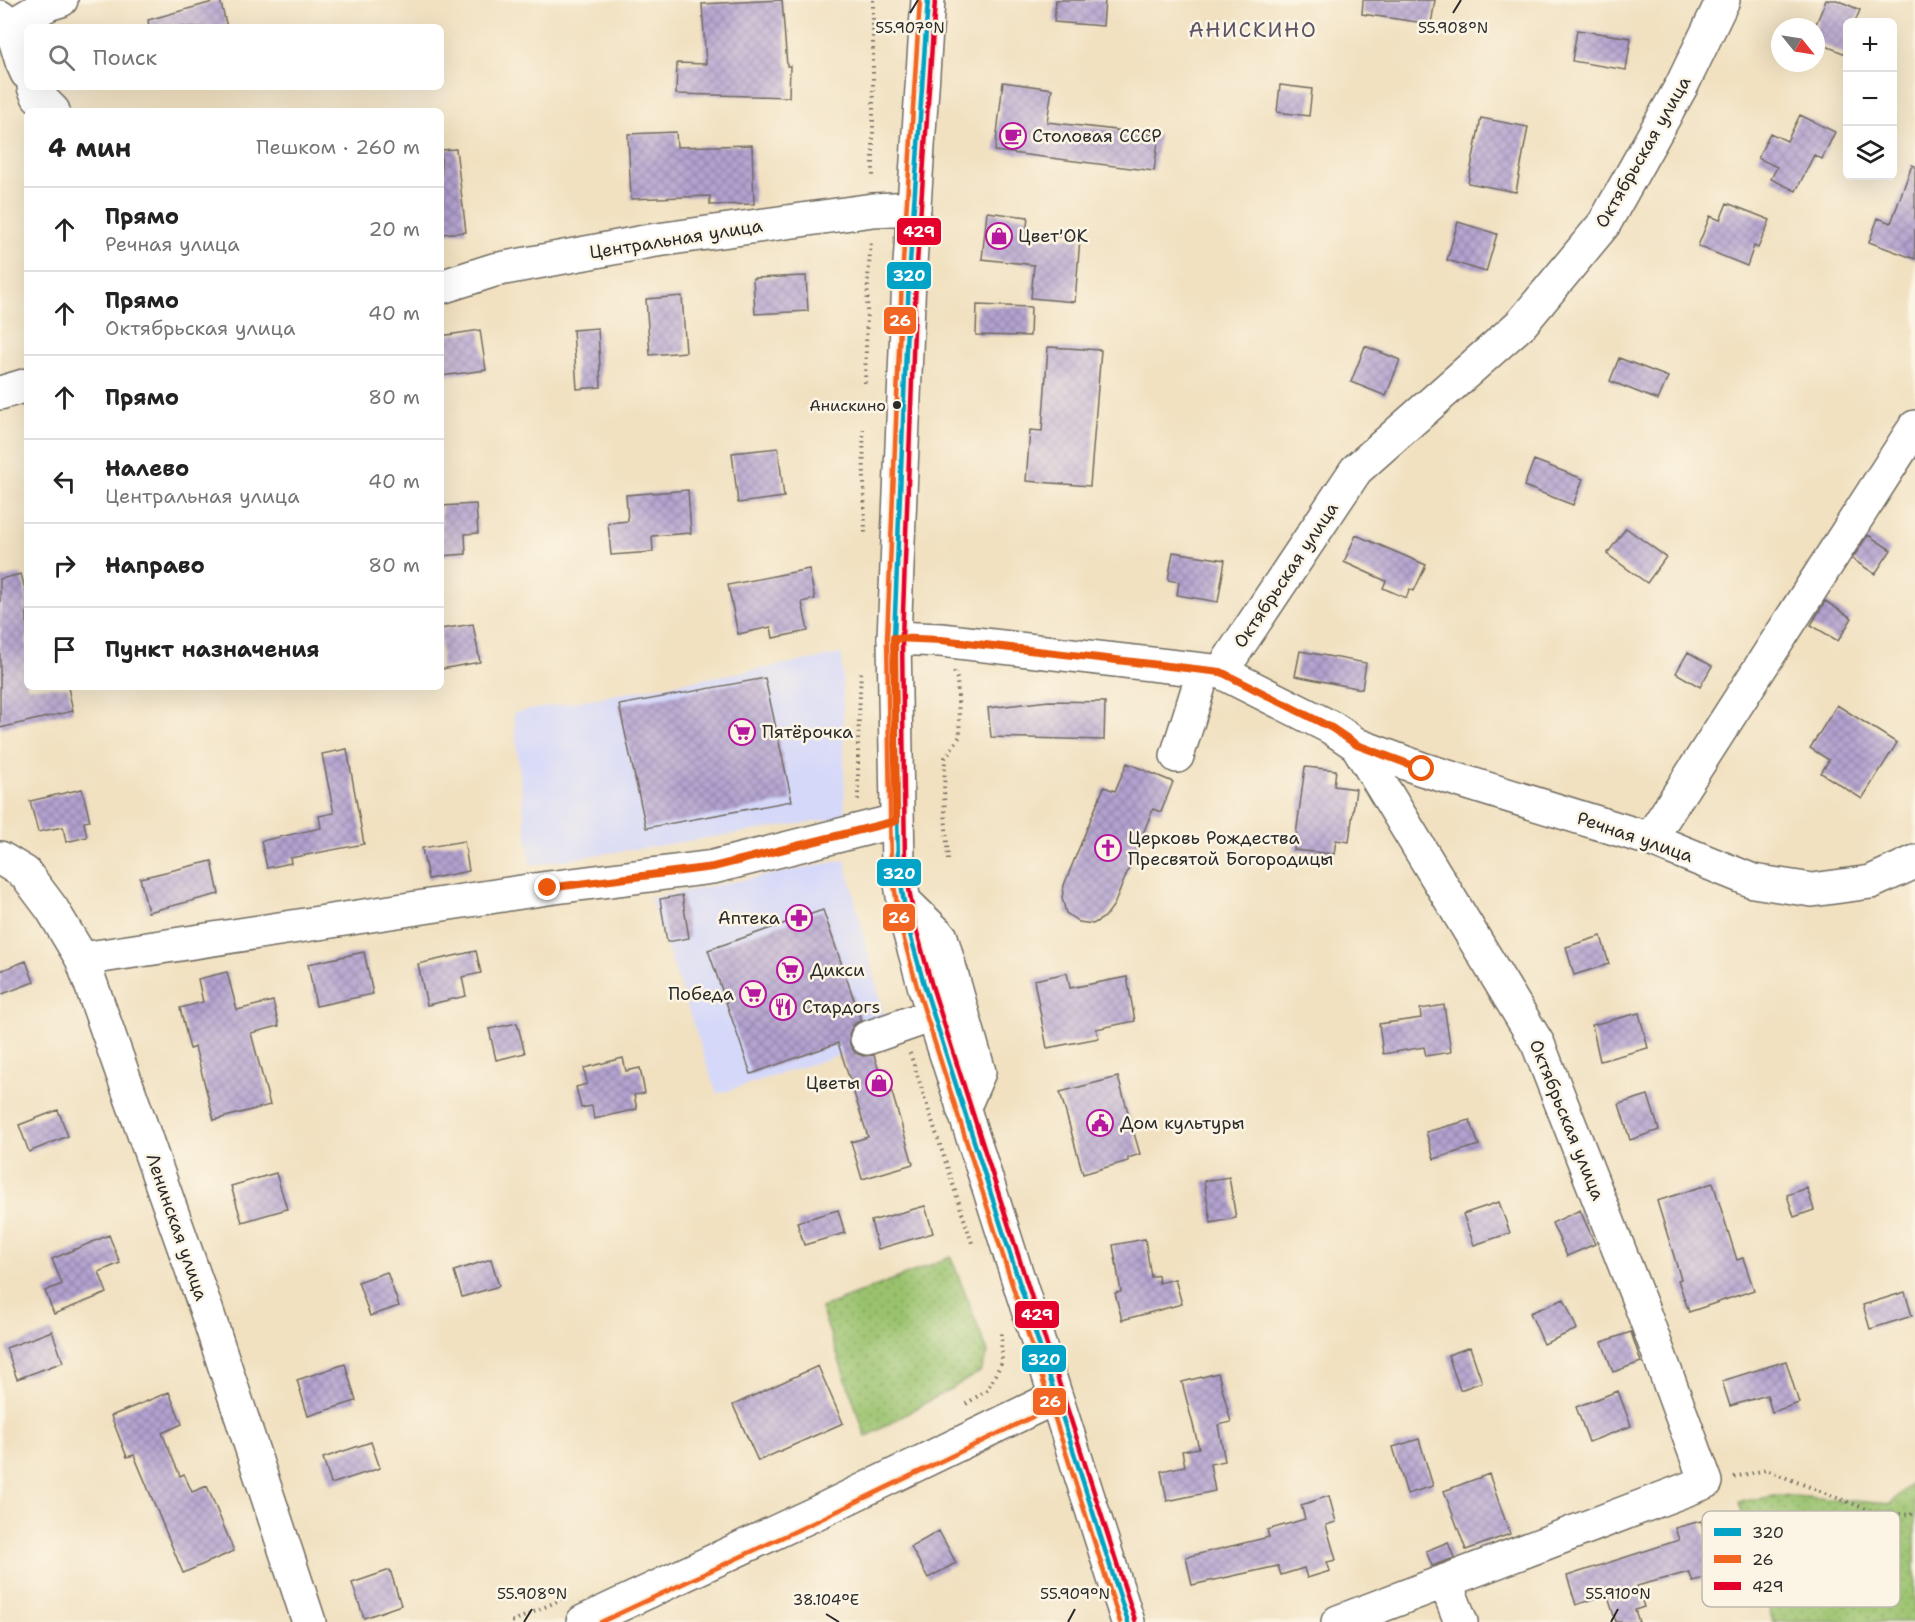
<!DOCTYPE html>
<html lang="ru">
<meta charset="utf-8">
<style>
:root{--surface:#fff;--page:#f6f6f6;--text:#222;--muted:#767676;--line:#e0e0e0}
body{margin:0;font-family:"Shantell Sans",sans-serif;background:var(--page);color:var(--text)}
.controls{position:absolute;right:18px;top:18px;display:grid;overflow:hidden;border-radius:9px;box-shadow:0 6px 24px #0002}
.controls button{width:54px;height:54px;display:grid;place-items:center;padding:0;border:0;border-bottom:2px solid var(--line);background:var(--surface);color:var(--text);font:30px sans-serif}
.compass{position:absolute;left:1771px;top:18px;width:54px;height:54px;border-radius:50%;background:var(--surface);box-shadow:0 6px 24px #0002;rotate:120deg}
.stop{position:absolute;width:18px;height:18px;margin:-14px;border:4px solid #ea580c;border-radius:50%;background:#fff}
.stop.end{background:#ea580c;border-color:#fff;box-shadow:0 2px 6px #0008}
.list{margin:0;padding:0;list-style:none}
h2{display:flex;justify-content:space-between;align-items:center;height:78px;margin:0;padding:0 24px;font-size:26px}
h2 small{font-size:20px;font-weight:400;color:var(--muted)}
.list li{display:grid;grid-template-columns:39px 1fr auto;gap:18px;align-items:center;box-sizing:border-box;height:84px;padding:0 24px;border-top:2px solid var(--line)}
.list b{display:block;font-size:22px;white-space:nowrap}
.list p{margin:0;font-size:20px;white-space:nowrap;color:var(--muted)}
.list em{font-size:20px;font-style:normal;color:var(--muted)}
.icon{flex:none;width:33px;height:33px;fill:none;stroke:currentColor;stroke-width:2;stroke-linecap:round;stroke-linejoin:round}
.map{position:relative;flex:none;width:1915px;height:1622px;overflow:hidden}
.search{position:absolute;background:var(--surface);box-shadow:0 6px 24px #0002;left:24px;top:24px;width:420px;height:66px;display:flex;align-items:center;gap:15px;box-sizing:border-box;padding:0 21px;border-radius:9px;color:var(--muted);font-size:22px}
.panel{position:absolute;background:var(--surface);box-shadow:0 6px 24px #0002;left:24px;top:108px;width:420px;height:582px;border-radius:9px}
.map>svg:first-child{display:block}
</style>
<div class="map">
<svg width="1915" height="1622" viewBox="0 0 1915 1622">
<defs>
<pattern id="grass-dots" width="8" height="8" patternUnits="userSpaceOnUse" patternTransform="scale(1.5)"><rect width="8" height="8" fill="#9ac26d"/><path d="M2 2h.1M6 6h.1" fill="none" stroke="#7e9e5a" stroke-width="1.8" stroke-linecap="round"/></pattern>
<pattern id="building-cross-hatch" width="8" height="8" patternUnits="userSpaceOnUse" patternTransform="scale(1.5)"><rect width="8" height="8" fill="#b3a2d0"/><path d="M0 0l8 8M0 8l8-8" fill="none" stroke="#9284a9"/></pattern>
</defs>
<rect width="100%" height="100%" fill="#fcf5e5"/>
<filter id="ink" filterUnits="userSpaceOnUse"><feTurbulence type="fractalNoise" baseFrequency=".0167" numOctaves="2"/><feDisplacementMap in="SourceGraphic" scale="12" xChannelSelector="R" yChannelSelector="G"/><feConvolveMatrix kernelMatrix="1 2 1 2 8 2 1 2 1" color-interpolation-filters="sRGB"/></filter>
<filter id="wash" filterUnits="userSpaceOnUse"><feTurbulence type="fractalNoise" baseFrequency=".008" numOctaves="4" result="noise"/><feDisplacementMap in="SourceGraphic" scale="24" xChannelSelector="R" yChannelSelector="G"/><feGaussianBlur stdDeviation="1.35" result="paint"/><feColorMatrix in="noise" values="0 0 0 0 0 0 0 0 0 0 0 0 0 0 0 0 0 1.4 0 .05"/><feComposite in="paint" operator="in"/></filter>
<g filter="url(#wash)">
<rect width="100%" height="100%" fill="#f1e1c1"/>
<path fill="#d5d8f9" d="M842,654L845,817L530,865L513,713Z
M845,860L890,1039L717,1094L650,898Z"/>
<path fill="url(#grass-dots)" stroke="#62764c" stroke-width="1.5" d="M951,1257L988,1353L980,1372L866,1437L821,1308Z
M1915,1475V1622H1773L1739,1502L1780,1495L1890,1504L1912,1483Z"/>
<g id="blocks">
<path fill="url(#building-cross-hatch)" d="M220,0L227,27H149L148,20Z
M782,0L787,66H790L789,97L676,94L677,63L706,64L702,4Z
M1056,0H1105L1103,26L1054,22Z
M1363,0H1435L1431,24L1362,14Z
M1826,0H1837L1860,10L1855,22H1848V55L1816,42V24Z
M1577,30L1631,38L1626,70L1572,61Z
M1003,82L1052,89L1047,122L1159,135L1154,171L995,151Z
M1280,85L1312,89L1309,116L1277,112Z
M1800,115L1835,132L1822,159L1814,155L1796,191L1771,179L1777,167L1758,158L1770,133L1787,141Z
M1481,118L1528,127L1516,192L1468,183Z
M676,132L677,147L752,145L754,204L710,205V196L631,199L628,134Z
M456,149L466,232L441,234V150Z
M1912,165L1915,166V259L1869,242L1878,218L1891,223Z
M1727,203L1770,220L1758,248L1754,246L1747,266L1698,246L1710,216L1720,220Z
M987,212L1028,217L1026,234L1080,238L1075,302L1031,298L1034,265L982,259Z
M1458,222L1497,234L1486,272L1447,260Z
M806,276L808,311L755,314L753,278Z
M682,296L686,352L650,355L646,299Z
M977,305L1031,307L1030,336L976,335Z
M598,328L601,387L577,389L573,330Z
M480,330L486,370L441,376V336Z
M1365,346L1400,360L1386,396L1351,382Z
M1048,347L1101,350L1090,486L1026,481L1030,430L1042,431Z
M1619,358L1668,377L1658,400L1610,381Z
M778,448L784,497L738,503L732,453Z
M1534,460L1583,479L1573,505L1524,486Z
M688,490L691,533L652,536L653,552L611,555L608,523L628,521L626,495Z
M476,504L478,533L465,534L466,554L441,556V506Z
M1626,528L1666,557L1647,583L1607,554Z
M1356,535L1426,565L1414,591L1410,589L1406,598L1383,588L1386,581L1344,562Z
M1868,535L1891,550L1875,574L1852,559Z
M1173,552L1225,560L1218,602L1177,595L1179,582L1168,580Z
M809,569L815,599L802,602L808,631L773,638L771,627L738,634L728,585Z
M21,574L27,596V687H68L73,711L0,728V579Z
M1825,601L1852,618L1838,641L1811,625Z
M473,624L480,662L441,669V629Z
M1300,651L1366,663L1362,689L1295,676Z
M1688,652L1712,666L1700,687L1676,673Z
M765,678L792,801L646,828L619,705Z
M1049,701L1105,702L1104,740L991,737L988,708Z
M1837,705L1897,743L1862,799L1821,773L1829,760L1810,748Z
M347,749L364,844L290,858L291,863L267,868L261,841L321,828L319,816L334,813L322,754Z
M1127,763L1173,782L1161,812L1153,809L1114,905L1105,917L1093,924L1079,922L1066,913L1062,898L1064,885L1104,787L1115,791Z
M1305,767L1336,770L1334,786L1356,789L1349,842L1336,840L1334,854L1294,850Z
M82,789L90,821L84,822L87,837L66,842L63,827L38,832L30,801Z
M464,841L469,871L428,879L422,848Z
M212,861L219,894L148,912L140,878Z
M682,895L689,938L667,942L660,899Z
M823,910L861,1020L853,1025L849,1034L850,1045L855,1053L863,1056L874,1055L879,1071L885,1069L913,1164L862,1179L851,1142L868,1137L838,1043L751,1074L708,950Z
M1601,936L1609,964L1574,975L1566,947Z
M476,951L481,973L462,977L466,996L427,1005L418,964Z
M364,952L373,994L316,1006L308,964Z
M26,961L34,982L0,995V971Z
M227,972L237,1010L273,1001L279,1026L251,1033L270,1105L214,1120L195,1047L190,1049L180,1008L203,1002L198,979Z
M1067,973L1070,988L1127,977L1135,1021L1096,1029L1099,1038L1047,1048L1034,980Z
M1444,1005L1451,1052L1426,1056L1424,1047L1383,1054L1379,1024L1421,1018L1420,1009Z
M1639,1013L1648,1048L1600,1061L1592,1025Z
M517,1023L525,1053L496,1060L489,1029Z
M623,1058L626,1071L640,1068L645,1093L634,1095L637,1109L594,1119L592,1106L581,1108L576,1087L587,1084L584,1068Z
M1118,1077L1140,1154L1128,1158V1161L1083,1174L1060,1092Z
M1648,1095L1659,1130L1630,1140L1619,1104Z
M58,1110L68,1136L29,1152L19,1125Z
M1470,1120L1479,1145L1434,1159L1426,1132Z
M276,1173L287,1209L242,1222L231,1186Z
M1229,1177L1236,1218L1211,1223L1204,1181Z
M1713,1183L1737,1260L1743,1258L1754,1290L1689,1312L1678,1280L1681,1279L1657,1201Z
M1807,1188L1814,1210L1794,1217L1787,1195Z
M1499,1202L1510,1233L1474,1245L1463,1214Z
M925,1206L933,1233L878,1249L871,1221Z
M838,1210L845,1233L804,1245L797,1222Z
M1580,1210L1595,1244L1567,1256L1552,1223Z
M109,1235L120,1263L99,1272L107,1293L54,1314L45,1291L62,1284L52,1259Z
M1145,1239L1151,1277L1158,1275L1159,1283L1175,1279L1182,1304L1122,1320L1115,1293L1121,1292L1113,1245Z
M491,1259L499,1286L462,1297L454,1271Z
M387,1272L399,1306L370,1316L358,1282Z
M1905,1292L1912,1316L1870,1329L1863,1305Z
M1564,1299L1577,1329L1544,1344L1530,1313Z
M52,1331L63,1362L17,1379L6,1348Z
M1631,1332L1641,1362L1613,1372L1602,1342Z
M1470,1347L1482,1382L1460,1390L1448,1355Z
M1786,1361L1799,1403L1772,1412L1767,1395L1730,1406L1722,1381Z
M345,1364L356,1401L308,1416L297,1380Z
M818,1366L843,1423L758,1461L733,1405Z
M1218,1373L1231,1422L1218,1425L1225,1461L1210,1464L1215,1491L1167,1501L1161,1471L1185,1466L1182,1451L1199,1448L1182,1382Z
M1618,1391L1631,1426L1589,1442L1576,1407Z
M169,1392L182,1424L162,1433L180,1476L184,1474L192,1492L207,1486L234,1551L183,1573L134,1455L127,1457L111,1416Z
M1419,1439L1433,1486L1407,1494L1393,1447Z
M371,1442L380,1468L331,1484L323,1458Z
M1489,1474L1510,1534L1466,1550L1444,1491Z
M1329,1496L1336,1522L1326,1525L1336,1560L1327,1562L1330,1571L1307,1578L1304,1568L1281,1575L1278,1566L1192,1585L1186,1557L1269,1537L1267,1530L1305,1519L1301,1505Z
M1701,1521L1717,1575L1693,1582L1689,1572L1637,1586L1644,1607L1635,1610L1639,1622H1616L1607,1594L1576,1605L1567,1576L1679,1540L1675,1528Z
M939,1531L956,1563L928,1578L911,1547Z
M1448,1542L1454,1558L1432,1566L1426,1551Z
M390,1570L401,1605L364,1618L352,1583Z"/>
</g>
</g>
<g filter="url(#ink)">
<use href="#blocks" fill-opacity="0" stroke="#706b60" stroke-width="1.5"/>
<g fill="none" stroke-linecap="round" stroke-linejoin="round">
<defs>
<path id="minor" d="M0,17L11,26L22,62L27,73
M11,26L48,4L61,0
M34,87L38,96L53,111
M441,287L494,270L650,241L873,210L914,208
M0,393L27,385
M894,638L941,640L1221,672L1332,728L1357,745L1538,1044L1643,1311L1706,1482L1338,1622
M1221,672L1356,470L1522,323L1604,224L1682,85L1723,0
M1357,745L1422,769L1650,839L1753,881L1812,890L1871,882L1915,862
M1177,756L1204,670
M1650,839L1915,427
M0,858L25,873L52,909L82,959L206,1309L309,1622
M904,901L941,937L979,1072L963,1109
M82,959L548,888L713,867L896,821
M867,1038L933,1015
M1445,1581L1461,1622"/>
<path id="major" d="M928,0L909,278L894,638L898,865L908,927L925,988L1128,1622
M583,1622L814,1514L1056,1397"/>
</defs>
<use href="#minor" stroke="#706b60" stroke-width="36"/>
<use href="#major" stroke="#706b60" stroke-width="36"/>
<path stroke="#706b60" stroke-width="4" stroke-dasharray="1.5 4.5" stroke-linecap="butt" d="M873,0V179
M865,383L868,278L871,241
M863,429L865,533
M858,800V742L861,670
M948,860L944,796L945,758L960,736L957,679L954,671
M910,1053L973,1246
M966,1404L987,1390L1002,1362L1001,1333
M1734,1477L1766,1470L1874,1512L1911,1515L1915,1511
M512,1622L562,1599"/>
<use href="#minor" stroke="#fff" stroke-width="33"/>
<use href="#major" stroke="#fff" stroke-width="33"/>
<defs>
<path id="bus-1" d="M928,0L909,278L894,638L898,865L908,927L925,988L1128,1622"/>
<path id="bus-2" d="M920,0L902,278L887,638L891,866L901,929L918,990L1120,1622
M601,1622L817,1521L1059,1404"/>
<path id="bus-3" d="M935,1L916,278L902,638L905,864L915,925L932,986L1135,1620"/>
</defs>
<use href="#bus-1" stroke="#fcf5e5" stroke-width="9"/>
<use href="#bus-2" stroke="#fcf5e5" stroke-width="9"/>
<use href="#bus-3" stroke="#fcf5e5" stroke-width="9"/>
<use href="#bus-1" stroke="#02a3c6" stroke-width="4.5"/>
<use href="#bus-2" stroke="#f26522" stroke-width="4.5"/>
<use href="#bus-3" stroke="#e4002b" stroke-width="4.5"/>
</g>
</g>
<g fill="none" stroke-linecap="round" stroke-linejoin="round" filter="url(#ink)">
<path stroke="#ea580c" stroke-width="8" d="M548,888L713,867L896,821L894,638L941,640L1221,672L1332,728L1357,745L1422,769"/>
</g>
<path fill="none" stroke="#2b2b2b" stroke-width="2" d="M910,13L918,0M1453,13L1461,0M826,1614L839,1622M524,1622L532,1609M1068,1622L1075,1609M1611,1622L1618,1609"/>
<defs>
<symbol id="cafe-ring" viewBox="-11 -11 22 22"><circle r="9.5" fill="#fcf5e5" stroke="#b5179e" stroke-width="1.5"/><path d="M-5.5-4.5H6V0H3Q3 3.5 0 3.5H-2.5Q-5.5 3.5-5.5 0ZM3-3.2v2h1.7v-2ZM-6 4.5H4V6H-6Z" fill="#b5179e"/></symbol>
<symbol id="shop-ring" viewBox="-11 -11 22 22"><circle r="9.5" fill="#fcf5e5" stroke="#b5179e" stroke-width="1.5"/><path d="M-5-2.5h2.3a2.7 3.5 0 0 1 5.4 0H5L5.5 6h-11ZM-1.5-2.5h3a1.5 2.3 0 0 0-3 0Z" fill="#b5179e"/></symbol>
<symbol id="supermarket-ring" viewBox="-11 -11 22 22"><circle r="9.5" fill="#fcf5e5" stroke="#b5179e" stroke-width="1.5"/><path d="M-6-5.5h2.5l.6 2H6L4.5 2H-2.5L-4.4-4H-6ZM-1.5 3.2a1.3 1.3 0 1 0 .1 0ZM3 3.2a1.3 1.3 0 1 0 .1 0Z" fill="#b5179e"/></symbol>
<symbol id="church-ring" viewBox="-11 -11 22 22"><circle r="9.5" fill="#fcf5e5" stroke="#b5179e" stroke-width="1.5"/><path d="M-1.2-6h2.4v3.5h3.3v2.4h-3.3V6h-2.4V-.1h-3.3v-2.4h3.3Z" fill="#b5179e"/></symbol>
<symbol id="pharmacy-ring" viewBox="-11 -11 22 22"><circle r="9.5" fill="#fcf5e5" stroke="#b5179e" stroke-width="1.5"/><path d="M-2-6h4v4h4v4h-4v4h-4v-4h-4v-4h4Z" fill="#b5179e"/></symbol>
<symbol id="restaurant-ring" viewBox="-11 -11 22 22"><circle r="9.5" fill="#fcf5e5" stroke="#b5179e" stroke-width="1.5"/><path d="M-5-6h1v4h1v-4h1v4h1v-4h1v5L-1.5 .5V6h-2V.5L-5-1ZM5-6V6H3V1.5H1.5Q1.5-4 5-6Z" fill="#b5179e"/></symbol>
<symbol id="civic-ring" viewBox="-11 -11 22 22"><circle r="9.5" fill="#fcf5e5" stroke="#b5179e" stroke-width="1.5"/><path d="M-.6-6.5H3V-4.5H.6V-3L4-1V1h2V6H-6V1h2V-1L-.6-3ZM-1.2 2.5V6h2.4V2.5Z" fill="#b5179e"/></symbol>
</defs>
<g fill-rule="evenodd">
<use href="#cafe-ring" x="998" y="121" width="30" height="30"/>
<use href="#shop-ring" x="984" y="221" width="30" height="30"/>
<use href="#supermarket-ring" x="727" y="717" width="30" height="30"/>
<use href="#church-ring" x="1093" y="833" width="30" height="30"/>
<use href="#pharmacy-ring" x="784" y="903" width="30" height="30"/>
<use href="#supermarket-ring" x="775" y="955" width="30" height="30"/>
<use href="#supermarket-ring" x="738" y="979" width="30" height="30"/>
<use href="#restaurant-ring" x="768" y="992" width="30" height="30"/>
<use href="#shop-ring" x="864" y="1068" width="30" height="30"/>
<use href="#civic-ring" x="1085" y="1108" width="30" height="30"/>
</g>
<circle fill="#2b2b2b" stroke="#fcf5e5" stroke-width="2" cx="897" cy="405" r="5"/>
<g text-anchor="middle" stroke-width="5" stroke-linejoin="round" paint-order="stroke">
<g font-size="16" fill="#2b2b2b" stroke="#fcf5e5" text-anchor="end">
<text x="886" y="411">Анискино</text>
</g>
<g font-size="18" fill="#2b2b2b" stroke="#fcf5e5" text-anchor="start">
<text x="1032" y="142">Столовая СССР</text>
<text x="1018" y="242">Цвет'OK</text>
<text x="762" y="738">Пятёрочка</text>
<text x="1128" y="844">Церковь Рождества<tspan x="1128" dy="21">Пресвятой Богородицы</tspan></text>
<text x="780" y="924" text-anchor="end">Аптека</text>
<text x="810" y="976">Дикси</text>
<text x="734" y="1000" text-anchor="end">Победа</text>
<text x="802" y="1013">Стардогs</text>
<text x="860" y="1089" text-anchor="end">Цветы</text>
<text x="1120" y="1129">Дом культуры</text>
</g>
<g font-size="18" fill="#2b2b2b" stroke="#fcf5e5">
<text transform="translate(1643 152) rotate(-60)" y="6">Октябрьская улица</text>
<text transform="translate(676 239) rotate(-9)" y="6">Центральная улица</text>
<text transform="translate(1286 575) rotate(-56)" y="6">Октябрьская улица</text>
<text transform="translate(1635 837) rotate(19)" y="6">Речная улица</text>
<text transform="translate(1567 1120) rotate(68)" y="6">Октябрьская улица</text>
<text transform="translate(177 1227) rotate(71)" y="6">Ленинская улица</text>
</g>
<g font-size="21" letter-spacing="1.5" fill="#5b5565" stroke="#fcf5e5">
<text x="1253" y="37">АНИСКИНО</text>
</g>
</g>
<rect x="1702" y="1511" width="198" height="96" rx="9" fill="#fcf5e5" stroke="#bdb8ad" stroke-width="1.5"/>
<rect x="1714" y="1528" width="27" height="8" fill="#02a3c6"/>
<rect x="1714" y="1555" width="27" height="8" fill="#f26522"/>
<rect x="1714" y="1582" width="27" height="8" fill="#e4002b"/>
<g font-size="16" fill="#2b2b2b">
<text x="1752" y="1538">320</text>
<text x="1752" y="1565">26</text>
<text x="1752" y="1592">429</text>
</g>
<g font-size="15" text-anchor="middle" fill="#2b2b2b" stroke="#fcf5e5" stroke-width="5" stroke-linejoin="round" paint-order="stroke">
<text x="910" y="33">55.907°N</text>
<text x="1453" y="33">55.908°N</text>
<text x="532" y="1599">55.908°N</text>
<text x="1075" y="1599">55.909°N</text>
<text x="1618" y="1599">55.910°N</text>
<text x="826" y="1605">38.104°E</text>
</g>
<g stroke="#fcf5e5" stroke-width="2">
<rect x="896" y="217" width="46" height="29" rx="6" fill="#e4002b"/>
<rect x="886" y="261" width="46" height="29" rx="6" fill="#02a3c6"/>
<rect x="883" y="306" width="34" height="29" rx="6" fill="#f26522"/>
<rect x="876" y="858" width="46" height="29" rx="6" fill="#02a3c6"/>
<rect x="882" y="903" width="34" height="29" rx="6" fill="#f26522"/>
<rect x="1014" y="1300" width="46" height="29" rx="6" fill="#e4002b"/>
<rect x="1021" y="1344" width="46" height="29" rx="6" fill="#02a3c6"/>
<rect x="1032" y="1387" width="35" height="29" rx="6" fill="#f26522"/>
</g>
<g font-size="16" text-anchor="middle" font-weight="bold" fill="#fff">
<text x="919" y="237">429</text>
<text x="909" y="281">320</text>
<text x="900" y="326">26</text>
<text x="899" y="879">320</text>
<text x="899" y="923">26</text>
<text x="1037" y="1320">429</text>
<text x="1044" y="1365">320</text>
<text x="1050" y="1407">26</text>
</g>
</svg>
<div class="controls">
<button>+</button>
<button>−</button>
<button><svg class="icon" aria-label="layers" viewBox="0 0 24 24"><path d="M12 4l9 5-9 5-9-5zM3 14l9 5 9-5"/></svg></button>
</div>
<svg class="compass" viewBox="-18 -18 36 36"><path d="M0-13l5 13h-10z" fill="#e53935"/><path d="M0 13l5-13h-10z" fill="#767676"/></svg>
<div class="stop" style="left:1422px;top:769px"></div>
<div class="stop end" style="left:548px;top:888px"></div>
<div class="search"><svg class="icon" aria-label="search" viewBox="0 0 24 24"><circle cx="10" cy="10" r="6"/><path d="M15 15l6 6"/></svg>Поиск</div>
<section class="panel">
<h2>4 мин<small>Пешком · 260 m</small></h2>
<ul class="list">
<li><svg class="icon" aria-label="ahead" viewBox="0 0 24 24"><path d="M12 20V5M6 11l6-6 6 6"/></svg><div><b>Прямо</b><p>Речная улица</p></div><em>20 m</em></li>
<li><svg class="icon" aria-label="ahead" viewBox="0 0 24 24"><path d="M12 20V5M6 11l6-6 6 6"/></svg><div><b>Прямо</b><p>Октябрьская улица</p></div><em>40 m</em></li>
<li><svg class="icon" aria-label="ahead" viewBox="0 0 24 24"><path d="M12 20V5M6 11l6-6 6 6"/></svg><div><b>Прямо</b></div><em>80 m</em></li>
<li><svg class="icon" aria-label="left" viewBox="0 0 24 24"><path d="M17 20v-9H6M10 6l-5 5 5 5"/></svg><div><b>Налево</b><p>Центральная улица</p></div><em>40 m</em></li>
<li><svg class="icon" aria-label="right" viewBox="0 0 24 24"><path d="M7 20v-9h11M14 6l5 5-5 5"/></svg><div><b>Направо</b></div><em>80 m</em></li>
<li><svg class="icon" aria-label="arrive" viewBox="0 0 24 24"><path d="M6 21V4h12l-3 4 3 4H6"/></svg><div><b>Пункт назначения</b></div></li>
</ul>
</section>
</div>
